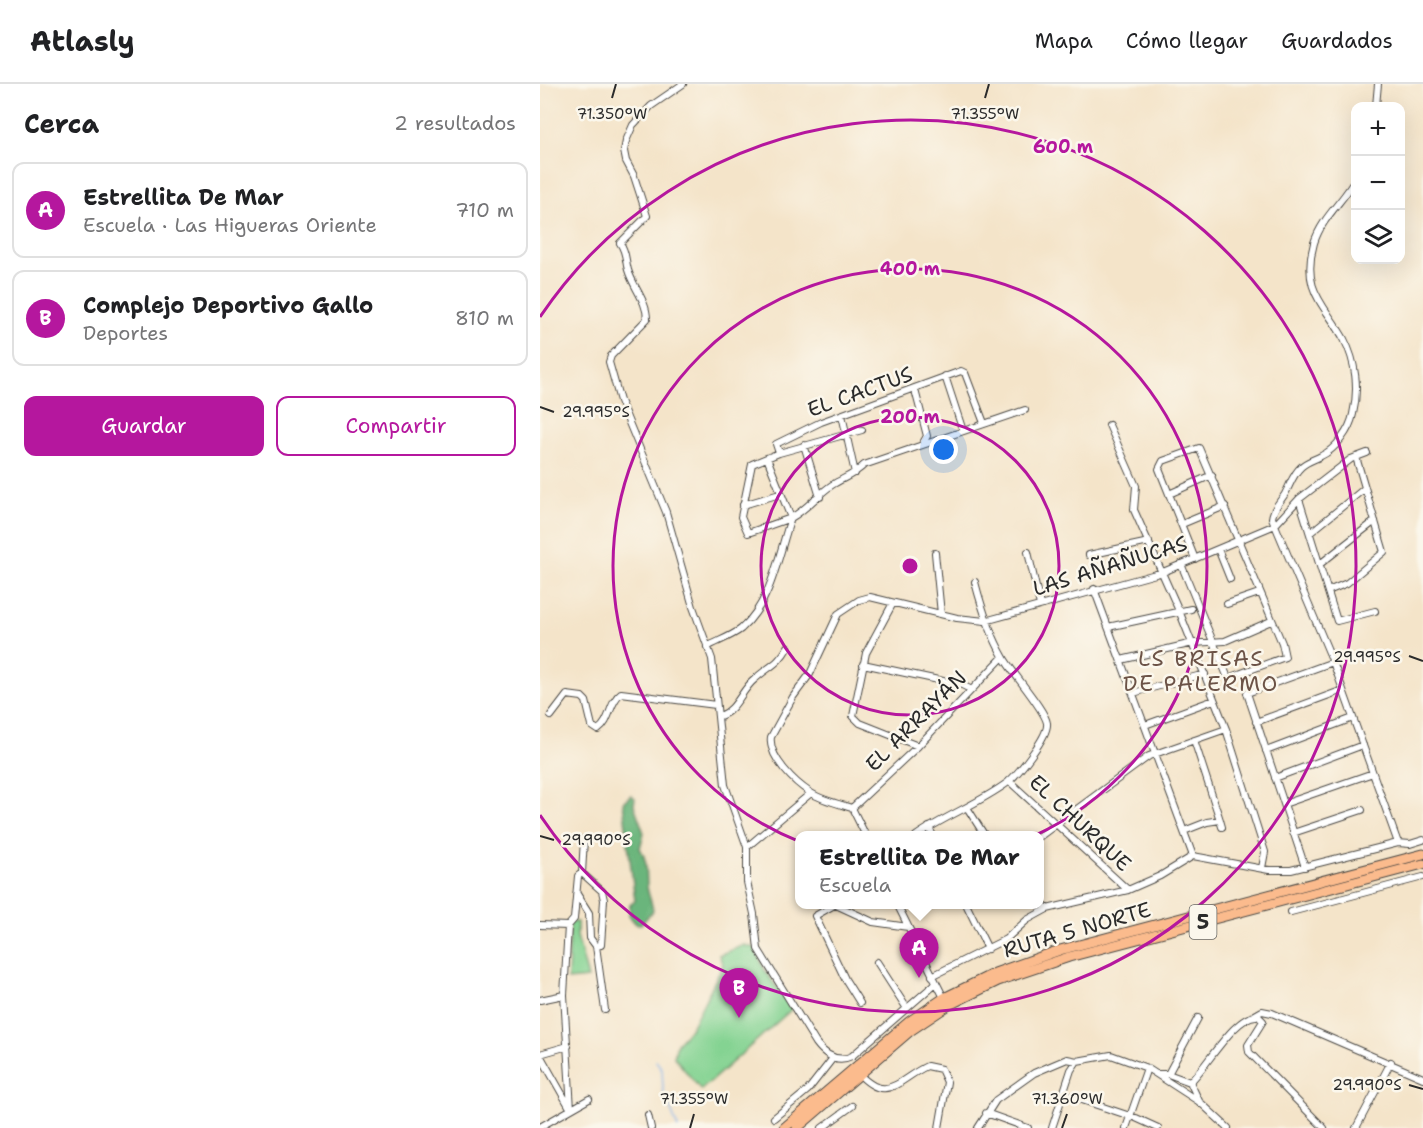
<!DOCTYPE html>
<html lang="es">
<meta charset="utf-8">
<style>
:root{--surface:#fff;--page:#f6f6f6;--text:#202124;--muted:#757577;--line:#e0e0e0;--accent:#b5179e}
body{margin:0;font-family:"Shantell Sans",sans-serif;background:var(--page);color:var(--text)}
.controls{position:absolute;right:18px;top:18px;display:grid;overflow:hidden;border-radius:12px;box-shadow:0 6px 24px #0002}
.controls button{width:54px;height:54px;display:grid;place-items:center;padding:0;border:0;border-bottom:2px solid var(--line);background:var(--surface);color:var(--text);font:30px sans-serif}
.you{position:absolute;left:404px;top:366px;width:21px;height:21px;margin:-15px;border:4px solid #fff;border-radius:50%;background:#1a73e8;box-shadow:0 0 0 9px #1a73e833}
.badge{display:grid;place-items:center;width:39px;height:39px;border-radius:50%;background:var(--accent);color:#fff;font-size:20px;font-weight:700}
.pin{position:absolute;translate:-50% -50px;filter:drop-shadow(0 2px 3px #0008)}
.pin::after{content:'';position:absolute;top:32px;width:21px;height:18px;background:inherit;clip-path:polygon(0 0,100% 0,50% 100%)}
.popup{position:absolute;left:255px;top:747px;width:249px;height:78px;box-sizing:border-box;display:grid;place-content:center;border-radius:12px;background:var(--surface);filter:drop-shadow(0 2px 4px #0005);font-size:20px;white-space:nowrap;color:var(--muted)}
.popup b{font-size:22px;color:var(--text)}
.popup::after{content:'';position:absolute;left:50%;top:100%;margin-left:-12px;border:12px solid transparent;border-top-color:var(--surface)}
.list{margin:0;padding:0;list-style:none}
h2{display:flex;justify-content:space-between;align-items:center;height:78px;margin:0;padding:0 24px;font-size:26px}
h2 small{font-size:20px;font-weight:400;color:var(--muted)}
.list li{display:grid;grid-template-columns:39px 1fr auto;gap:18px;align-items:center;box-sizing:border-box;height:96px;margin:0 12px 12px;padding:0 12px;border:2px solid var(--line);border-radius:12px}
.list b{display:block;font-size:22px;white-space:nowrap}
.list p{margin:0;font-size:20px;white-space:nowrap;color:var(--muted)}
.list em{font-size:20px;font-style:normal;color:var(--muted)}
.actions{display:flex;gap:12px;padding:18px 24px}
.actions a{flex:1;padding:14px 0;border:2px solid var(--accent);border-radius:12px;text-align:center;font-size:21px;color:var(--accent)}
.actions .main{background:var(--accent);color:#fff}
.icon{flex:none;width:33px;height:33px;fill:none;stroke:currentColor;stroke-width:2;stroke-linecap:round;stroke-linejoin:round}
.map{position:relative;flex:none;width:883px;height:1044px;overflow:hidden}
header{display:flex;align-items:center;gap:36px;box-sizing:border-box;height:84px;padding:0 30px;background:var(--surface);border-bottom:2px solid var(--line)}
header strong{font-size:28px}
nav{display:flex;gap:33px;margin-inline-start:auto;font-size:21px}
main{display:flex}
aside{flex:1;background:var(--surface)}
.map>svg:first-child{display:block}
</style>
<header>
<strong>Atlasly</strong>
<nav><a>Mapa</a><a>Cómo llegar</a><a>Guardados</a></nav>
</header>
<main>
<aside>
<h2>Cerca<small>2 resultados</small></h2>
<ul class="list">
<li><span class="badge">A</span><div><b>Estrellita De Mar</b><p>Escuela · Las Higueras Oriente</p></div><em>710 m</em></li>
<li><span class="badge">B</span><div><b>Complejo Deportivo Gallo</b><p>Deportes</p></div><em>810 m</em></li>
</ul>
<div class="actions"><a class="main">Guardar</a><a>Compartir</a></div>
</aside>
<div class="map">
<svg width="883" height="1044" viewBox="0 0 883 1044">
<rect width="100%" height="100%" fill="#fbf7ec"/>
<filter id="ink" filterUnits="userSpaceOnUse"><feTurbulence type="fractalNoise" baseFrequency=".0167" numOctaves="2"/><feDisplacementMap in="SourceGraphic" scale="12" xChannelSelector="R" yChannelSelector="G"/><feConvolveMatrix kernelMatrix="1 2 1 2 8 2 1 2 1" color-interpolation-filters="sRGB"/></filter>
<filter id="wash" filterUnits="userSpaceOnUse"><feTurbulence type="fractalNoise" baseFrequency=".008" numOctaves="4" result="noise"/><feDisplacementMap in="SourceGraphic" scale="24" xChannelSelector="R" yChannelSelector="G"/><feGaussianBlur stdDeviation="1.35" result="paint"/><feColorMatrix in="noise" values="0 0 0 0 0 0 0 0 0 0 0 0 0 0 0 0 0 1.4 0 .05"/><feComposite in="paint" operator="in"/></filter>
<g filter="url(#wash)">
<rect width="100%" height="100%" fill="#f4e4c9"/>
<path fill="#84d392" stroke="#587f5e" stroke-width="1.5" d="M30,838H37V852L48,894L28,896Z
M204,861L215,864L225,887L252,925L161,1006L134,973L137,959L151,944L183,881L179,871Z"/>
<path fill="#6bb57c" stroke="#4b7054" stroke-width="1.5" d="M91,711L95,714L94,721L104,749L100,764C108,777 106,788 107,802C108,811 112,818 113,827L101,840H96L89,832L90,821L95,817L83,718Z"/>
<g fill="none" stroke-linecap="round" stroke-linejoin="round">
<path stroke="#7caee8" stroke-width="1.5" d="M116,977L122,985L123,1006L138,1044"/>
</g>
</g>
<g filter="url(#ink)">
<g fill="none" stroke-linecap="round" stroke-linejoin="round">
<defs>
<path id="minor" d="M143,0L111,22L93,41L86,57L84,67L86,77L94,92L107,132L80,159C87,169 85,176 88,186C93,203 107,217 107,235L71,272L69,278L80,317L126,428L153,523L172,575L185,701L207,763V798L214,830L218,865L276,959C285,971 297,979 312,972L396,899
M836,22L838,0
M816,94C804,117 782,133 774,159C761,207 784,219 804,255C816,278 819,305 813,330C810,346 796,365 781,372C774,376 767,377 761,383C753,390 750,401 745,410C740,418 733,424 732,434L793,578L858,759
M405,292L423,347
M375,306L387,352L383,359
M302,331L315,389
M569,341L596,402L594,426L640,529L686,645L725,768L722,784
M264,361L280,413
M239,369L322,346
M227,374L251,434L208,449L201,433L212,380L239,369L236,360L281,338L421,287L425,289L444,339
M629,410L672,391
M759,415L797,537L835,527
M203,421L240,410
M642,440L685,422
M770,449L825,404
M678,465L690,495
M488,468L500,521
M395,469L401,530
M549,471L609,458
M641,480L688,594L745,573L742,559L659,364L623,377L619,385L655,475
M780,480L835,437
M554,505L653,772
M788,507L807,499L844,468L816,373
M353,519L326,569L313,632L320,639L378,662
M687,520L719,509
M568,543L651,525
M167,563C178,557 192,552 201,545C232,518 238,471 251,434C267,425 277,411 292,401C303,394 314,391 324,381L485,326
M581,576L653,559L685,557L731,537
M323,580L422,601L430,605
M593,609L665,590
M11,632L27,611L42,613L46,617L52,642L58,646C71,637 69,618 81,609L176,621
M180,632C197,626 201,606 215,595C229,582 238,581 248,563
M716,638L803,606
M605,641L674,616
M654,656L680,736
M726,667L813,634
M735,694L823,661
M469,697L588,806
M744,720L833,689
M312,724L378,662L463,573
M428,725L445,752
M389,743L393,752
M644,747L667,738L680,736L682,743
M753,749L822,726
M326,752L312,724C299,720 282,716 271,709C255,699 228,673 231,653L253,613L270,590L298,530L319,516L330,513L417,534L445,537L623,488L735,441L759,415L811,375L827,369
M376,752C405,732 438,720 467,699C477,691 509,652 507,639C505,626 473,590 464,574C450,550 442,525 435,498
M499,753L609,672L686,645
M207,763L271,709
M765,783L707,609L793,578
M42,789L44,755
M37,810L49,829L50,854L56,862
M499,815L507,825
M294,820L333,838L368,843
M296,820L275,832L305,895L320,919
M357,820L405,916
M426,820L448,865
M751,828L883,793
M0,841L28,842
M28,842L34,835L38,792L42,789L62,807L64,816L61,861L56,862L65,926
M28,842L24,911L31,1025
M337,878L366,923
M392,892L466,855L487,836L507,825L588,806L620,792L653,772L729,786H751L858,759L870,760L883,756
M0,916L24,911
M715,931L722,927L732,929L883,994
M0,970L28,962
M0,971L29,1022
M317,988C347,1021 357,996 387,982L401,985L407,998L399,1044
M618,990H628L658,934
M628,990L650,998L660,1019
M650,998C666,984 696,929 718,932L723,937L708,961L709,968L784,1044
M524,1010L596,1034L618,1044
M446,1029L488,1044
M108,1031L111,1044
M234,1034L268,1006L293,974
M0,1043L49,1015
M282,1044L312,1022
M438,1044L456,1016L494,989L527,975L537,977L571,971L607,984L661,1019L688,1044
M512,1044L531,986L537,977
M586,1044L607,984
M816,1044L851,978"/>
<path id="highway" d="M244,1044L370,937L404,914L455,889L520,866L883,770
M257,1044L370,947L409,921L458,897L529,873L883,780"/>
</defs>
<use href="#minor" stroke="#494743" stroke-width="8"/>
<use href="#highway" stroke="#494743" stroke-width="11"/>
<use href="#minor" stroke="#fff" stroke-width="6"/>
<use href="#highway" stroke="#fbbb8d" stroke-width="9"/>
</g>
</g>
<path fill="none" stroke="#2b2b2b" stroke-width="2" d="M72,14L76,0M445,14L449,0M0,323L14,328M869,572L883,577M0,752L14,756M869,1001L883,1005M150,1044L154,1030M522,1044L527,1030"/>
<g fill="none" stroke="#b5179e" stroke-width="3">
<circle cx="370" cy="482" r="149"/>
<circle cx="370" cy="482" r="297"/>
<path d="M0 233A446 446 0 1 1 0 731"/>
</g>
<g text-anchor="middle" stroke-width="5" stroke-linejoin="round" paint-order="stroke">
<rect fill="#fbf7ec" stroke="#696865" stroke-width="1.5" x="649.5" y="821" width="27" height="34" rx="4.5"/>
<g font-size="20" font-weight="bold" fill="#2b2b2b">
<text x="663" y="845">5</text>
</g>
<g font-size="21" fill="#2b2b2b" stroke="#fbf7ec">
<text transform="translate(320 308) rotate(-20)" y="7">EL CACTUS</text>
<text transform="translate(570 482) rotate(-17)" y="7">LAS AÑAÑUCAS</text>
<text transform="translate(376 637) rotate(-45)" y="7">EL ARRAYÁN</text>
<text transform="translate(540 739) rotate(43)" y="7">EL CHURQUE</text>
<text transform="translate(537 846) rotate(-16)" y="7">RUTA 5 NORTE</text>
</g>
<g font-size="22" letter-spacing="1.5" fill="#6c5347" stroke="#fbf7ec">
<text x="661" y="582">LS BRISAS<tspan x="661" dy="25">DE PALERMO</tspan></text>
</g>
</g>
<g font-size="15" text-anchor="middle" fill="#2b2b2b" stroke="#fbf7ec" stroke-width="5" stroke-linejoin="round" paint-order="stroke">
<text x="72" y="35">71.350°W</text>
<text x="445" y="35">71.355°W</text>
<text x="56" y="333">29.995°S</text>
<text x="827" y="578">29.995°S</text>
<text x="56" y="761">29.990°S</text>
<text x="827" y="1006">29.990°S</text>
<text x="154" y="1020">71.355°W</text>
<text x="527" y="1020">71.360°W</text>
</g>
<circle cx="370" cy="482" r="9" fill="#b5179e" stroke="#fbf7ec" stroke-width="3"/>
<g font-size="18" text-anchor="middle" font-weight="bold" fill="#b5179e" stroke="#fbf7ec" stroke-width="5" stroke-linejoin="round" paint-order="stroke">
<text x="523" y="69">600 m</text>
<text x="370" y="191">400 m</text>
<text x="370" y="339">200 m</text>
</g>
</svg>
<div class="controls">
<button>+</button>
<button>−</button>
<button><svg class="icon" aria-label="layers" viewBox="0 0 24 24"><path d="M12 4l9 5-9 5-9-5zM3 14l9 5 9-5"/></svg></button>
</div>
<div class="you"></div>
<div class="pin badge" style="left:379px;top:894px">A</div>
<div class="popup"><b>Estrellita De Mar</b>Escuela</div>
<div class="pin badge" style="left:199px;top:934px">B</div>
</div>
</main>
